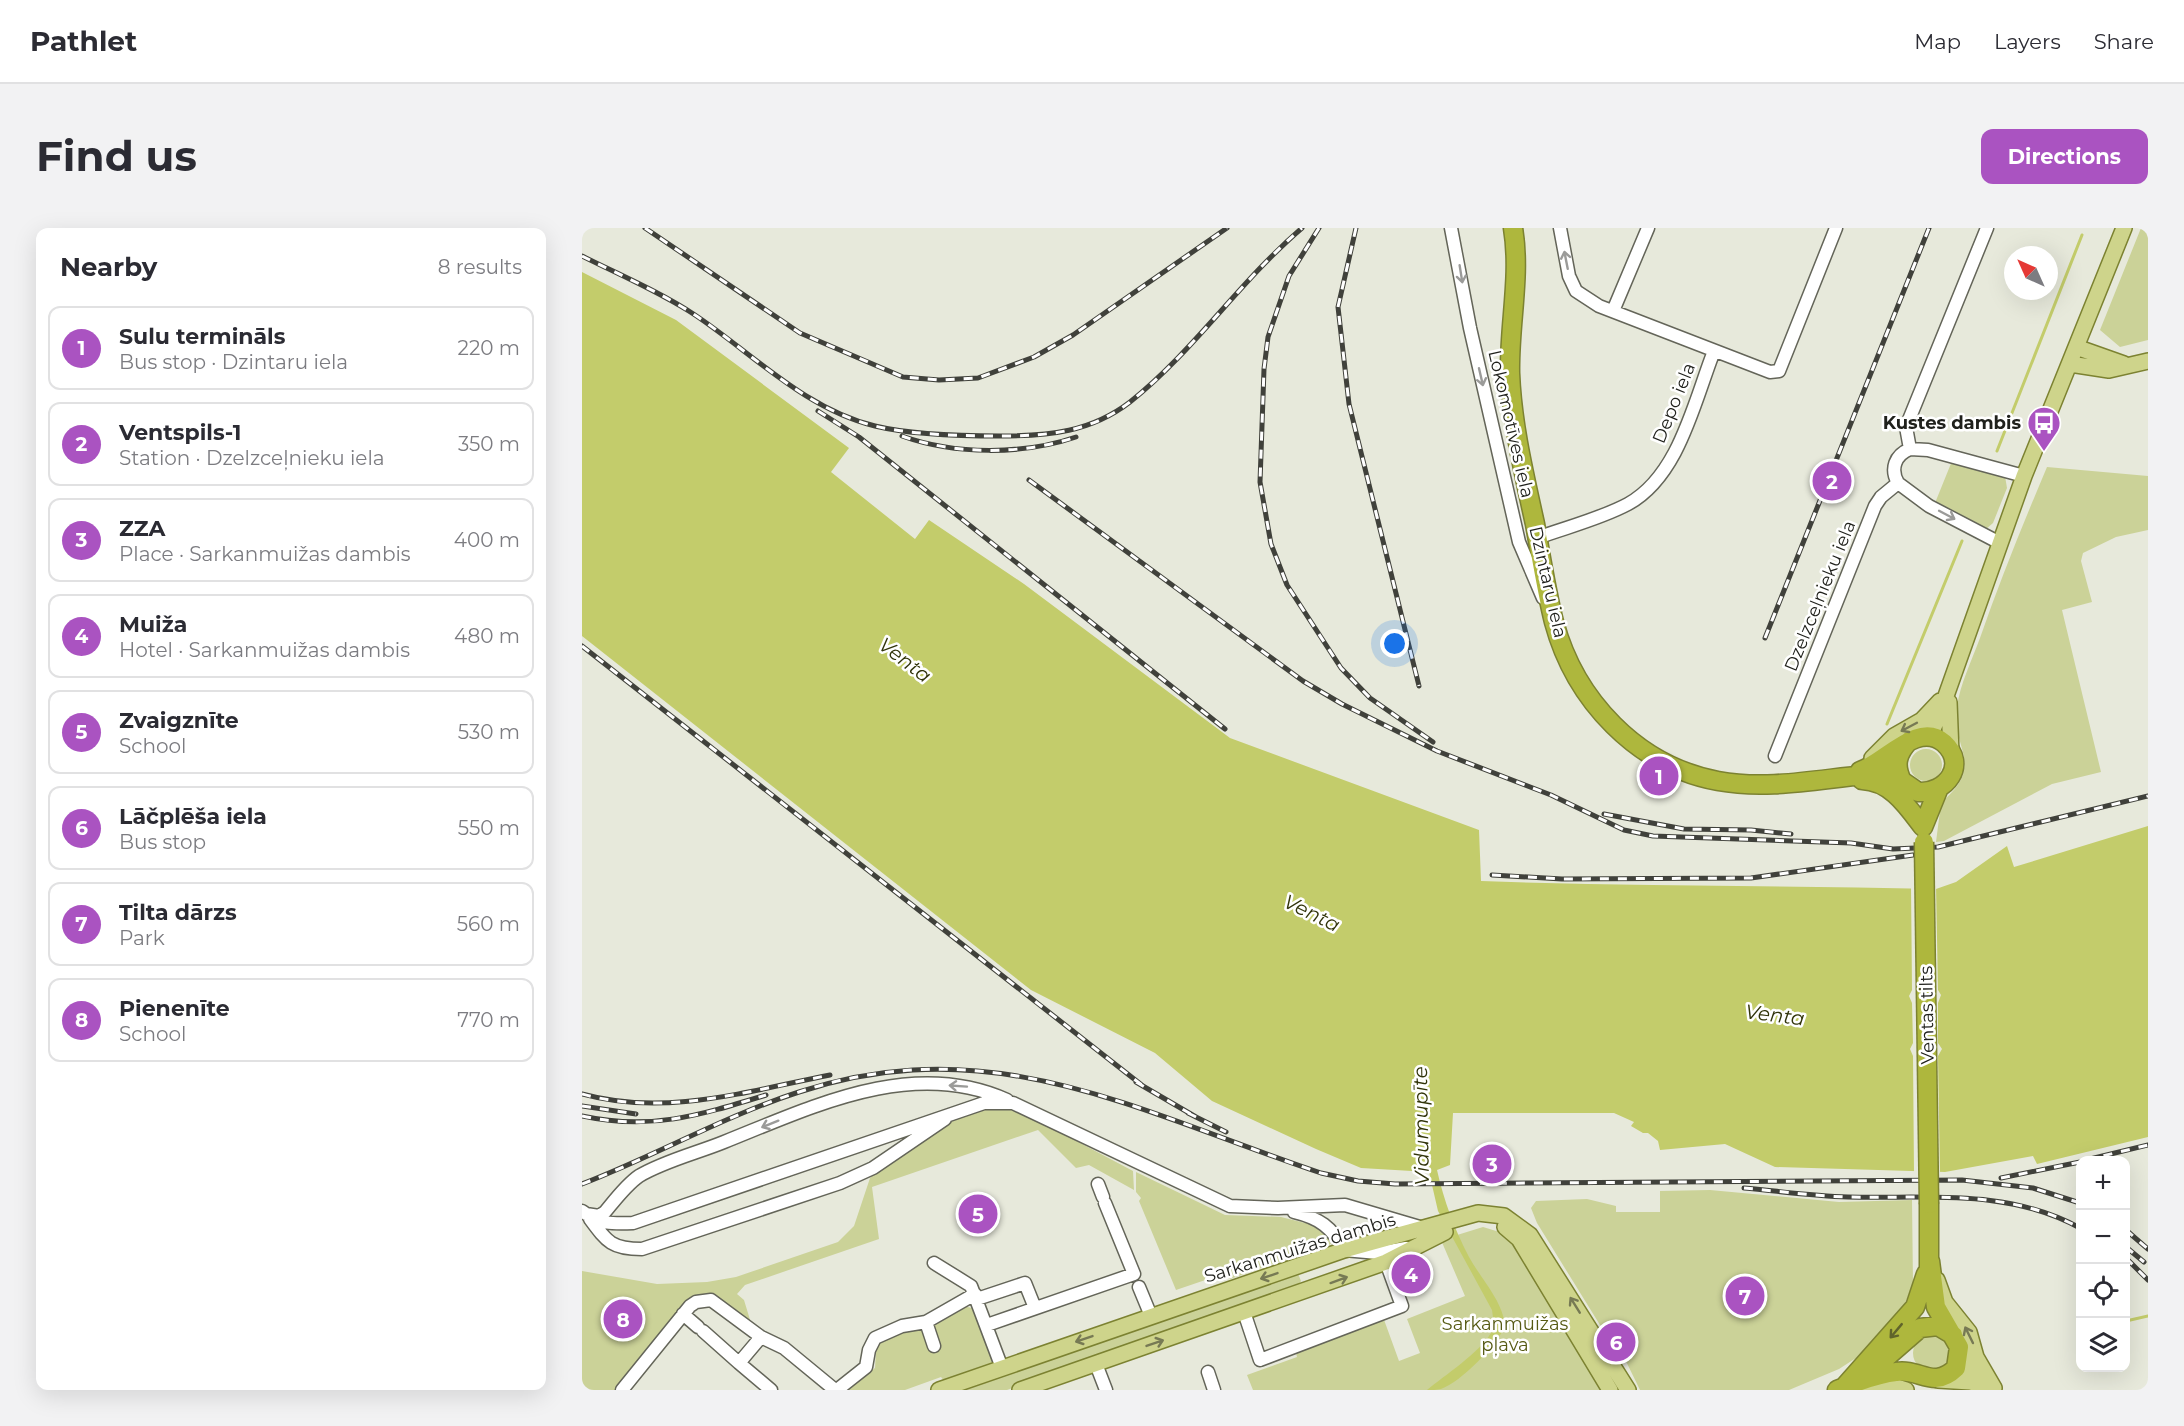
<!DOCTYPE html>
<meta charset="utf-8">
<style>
:root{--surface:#fff;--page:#f2f2f3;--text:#2b2b33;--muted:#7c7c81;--line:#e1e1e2;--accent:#aa53c1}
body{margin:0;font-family:Montserrat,sans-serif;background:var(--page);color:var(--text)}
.controls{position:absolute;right:18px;bottom:18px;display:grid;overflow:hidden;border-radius:12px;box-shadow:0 6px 24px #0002}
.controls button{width:54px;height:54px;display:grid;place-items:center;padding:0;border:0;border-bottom:2px solid var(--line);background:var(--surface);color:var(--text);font:30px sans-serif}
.compass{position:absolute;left:1422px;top:18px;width:54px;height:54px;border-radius:50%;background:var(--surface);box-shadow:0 6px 24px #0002;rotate:315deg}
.you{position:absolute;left:813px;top:416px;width:21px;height:21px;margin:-15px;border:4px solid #fff;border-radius:50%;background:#1a73e8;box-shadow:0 0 0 9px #1a73e833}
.badge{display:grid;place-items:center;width:39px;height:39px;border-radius:50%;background:var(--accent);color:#fff;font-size:20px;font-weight:700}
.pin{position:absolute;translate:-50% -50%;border:3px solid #fff;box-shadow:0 2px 6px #0006}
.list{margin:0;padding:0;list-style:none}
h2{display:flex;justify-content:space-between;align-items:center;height:78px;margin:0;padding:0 24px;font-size:26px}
h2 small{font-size:20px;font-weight:400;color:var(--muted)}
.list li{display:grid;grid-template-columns:39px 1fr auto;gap:18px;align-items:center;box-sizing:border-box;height:84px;margin:0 12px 12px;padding:0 12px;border:2px solid var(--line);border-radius:12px}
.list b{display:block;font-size:22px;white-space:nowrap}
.list p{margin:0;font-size:20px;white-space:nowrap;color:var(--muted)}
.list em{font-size:20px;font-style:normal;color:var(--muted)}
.icon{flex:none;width:33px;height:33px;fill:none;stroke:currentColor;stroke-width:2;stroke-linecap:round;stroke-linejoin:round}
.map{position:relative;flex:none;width:1566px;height:1162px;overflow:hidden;border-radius:12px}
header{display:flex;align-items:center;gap:36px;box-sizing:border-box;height:84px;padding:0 30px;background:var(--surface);border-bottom:2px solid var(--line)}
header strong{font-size:28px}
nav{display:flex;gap:33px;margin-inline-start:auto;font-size:21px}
.intro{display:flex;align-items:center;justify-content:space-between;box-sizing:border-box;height:144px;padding:0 36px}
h1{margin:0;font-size:42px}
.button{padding:15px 27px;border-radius:12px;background:var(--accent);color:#fff;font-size:21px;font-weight:700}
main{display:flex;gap:36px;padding:0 36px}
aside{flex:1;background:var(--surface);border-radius:12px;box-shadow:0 6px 24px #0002}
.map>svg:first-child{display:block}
</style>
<header>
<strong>Pathlet</strong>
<nav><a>Map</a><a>Layers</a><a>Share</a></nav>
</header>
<div class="intro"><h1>Find us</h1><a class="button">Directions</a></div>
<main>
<aside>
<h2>Nearby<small>8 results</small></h2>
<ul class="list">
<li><span class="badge">1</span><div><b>Sulu termināls</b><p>Bus stop · Dzintaru iela</p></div><em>220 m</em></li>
<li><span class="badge">2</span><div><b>Ventspils-1</b><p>Station · Dzelzceļnieku iela</p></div><em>350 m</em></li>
<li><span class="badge">3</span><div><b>ZZA</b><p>Place · Sarkanmuižas dambis</p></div><em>400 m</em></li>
<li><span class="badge">4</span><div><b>Muiža</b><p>Hotel · Sarkanmuižas dambis</p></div><em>480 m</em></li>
<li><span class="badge">5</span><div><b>Zvaigznīte</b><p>School</p></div><em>530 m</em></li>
<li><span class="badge">6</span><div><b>Lāčplēša iela</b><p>Bus stop</p></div><em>550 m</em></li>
<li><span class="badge">7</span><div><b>Tilta dārzs</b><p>Park</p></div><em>560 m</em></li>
<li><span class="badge">8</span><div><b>Pienenīte</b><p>School</p></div><em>770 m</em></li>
</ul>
</aside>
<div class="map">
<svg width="1566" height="1162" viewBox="0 0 1566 1162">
<rect width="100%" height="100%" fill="#e7e9db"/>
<path fill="#cbd298" d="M1559,0L1566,1V112L1538,119L1518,102Z
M1370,233L1423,248L1425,260L1411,295L1403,302L1353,275Z
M1465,239L1566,248V302L1534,309L1501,325L1499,333L1510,374L1480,382L1519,544L1470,556L1362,613L1354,614L1359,575C1405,535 1369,524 1375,479C1378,456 1390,432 1398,410C1418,352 1441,296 1465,239Z
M1328 537a16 16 0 1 1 32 0a16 16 0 1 1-32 0Z
M424,879L468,899L551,943L552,962L507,937L494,940L456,902L290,959L297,1011L163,1057L155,1066L162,1072L169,1095L131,1068L107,1073L34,1162H0V1043L75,1056L125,1054L154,1049L256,1014L272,998L288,950L304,936L365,893L400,880Z
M554,944L643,987L699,989L723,995H727L725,992L750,1010V1015L737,1023L736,1020L648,1051L638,1047L594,1062L557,973L559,970L554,964Z
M1128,962L1257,974L1330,972L1331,1056L1321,1080L1291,1115L1274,1130L1257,1141L1207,1162H1058L1038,1121L1041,1118L1034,1109L1030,1111L1018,1097L955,995L949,980L954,973L1005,971L1034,978V984H1078V963Z
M901,999L924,1006L933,1014L1023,1162H671L665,1147L715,1129L713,1121L801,1089L817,1133L838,1125L825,1091L883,1068L859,1012Z
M715,1043L719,1053L714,1060L425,1162H370Z
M381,1078L390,1080L412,1135L363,1154L359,1149L323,1162H263L293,1140L294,1124L297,1115L322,1102L339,1103Z
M1331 1125a19 19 0 1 1 38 0a19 19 0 1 1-38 0Z"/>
<path fill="#c3cc6b" d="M0,44L94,92L267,220L249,244L333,311L347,292L442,356L648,510L897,602L899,653C1051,659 1203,657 1354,661L1374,654L1425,618L1432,639L1566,598V909L1455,936L1451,928L1363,944L1193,939L1143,916L1078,922L1076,913L1066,905H1061L1049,898L1052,894L1032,885H871L868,937L855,942C862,973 872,1000 887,1029C899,1051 921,1073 923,1098C915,1117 879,1154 859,1161C855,1162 849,1162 845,1162C862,1148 898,1124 909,1105C913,1098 911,1090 910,1082L856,983L847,944L779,940L734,921L630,873L573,825L449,762L0,408Z"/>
<path fill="#e7e9db" d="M1329,657L1354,658L1356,762L1359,767L1356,775V815L1360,821L1356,828L1358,947L1332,946L1331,828L1328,821L1331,815L1330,775L1327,768L1330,762Z"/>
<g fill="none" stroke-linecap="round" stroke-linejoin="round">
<path stroke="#c3cc6b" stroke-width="3" d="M1415,223L1500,7
M1305,496L1380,313
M1544,1093L1566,1088"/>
<defs>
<path id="minor" d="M869,0L888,100L937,314L961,370
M978,0L987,48L994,63L1017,78L1188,144L1197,143L1254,0
M1031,83L1066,0
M1328,221L1346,222L1442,248
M1316,255L1347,278L1418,315
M955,310C985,299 1018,291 1046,276C1097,248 1112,174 1132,123
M1193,528L1293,278L1299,269L1316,255C1308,241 1313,227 1328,221L1324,199L1405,0
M516,956L521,969
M0,983C17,996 30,996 51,995L402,875H431L648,978L696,980L763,977L841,1000
M712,984C737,990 750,999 762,1022L796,1025L824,1020
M4,986L17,988L23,984C33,972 44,957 57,948C82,933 115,925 142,914C230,879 330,829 425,872
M8,991C25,1014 30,1021 60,1021L258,955L291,940L363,891
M352,1035L389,1058L420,1140
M557,1059L569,1088
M395,1071L443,1055L453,1080
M662,1084L678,1132L820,1078L804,1034
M101,1086L116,1099
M344,1094L352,1118
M405,1097L552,1046L523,975
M121,1103L157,1135
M179,1109L157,1135L189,1162
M514,1136L524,1162
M626,1144L632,1162
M40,1162L108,1078L114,1074L129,1072L179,1109L202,1120L253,1162
M255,1162L284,1139L287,1122L293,1110L320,1098L344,1094L393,1066"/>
<path id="major" d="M1494,119L1542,136
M1488,136L1527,142L1566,133
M1367,474L1369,525
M1339,508L1351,501L1359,482L1442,248L1542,0
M1290,530L1312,508L1340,492L1358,473
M923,999L937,1011L1028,1162
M1355,1052L1363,1074L1387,1104L1394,1129L1412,1160
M1378,1126L1383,1139L1406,1155
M1356,1152L1388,1154L1412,1160
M1272,1158H1311L1324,1162
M357,1162L762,1022L896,985L922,988L948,1007L1046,1162
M438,1162L804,1034L863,1004"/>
<path id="highway" d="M931,0C939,48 927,96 928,145C930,196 942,246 953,296C959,329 964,362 972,394C993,472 1055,538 1136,553C1196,564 1255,546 1316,545
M1278,543C1303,535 1336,492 1362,515C1386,537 1364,566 1336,564L1320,553C1312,537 1315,526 1327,513
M1280,552C1309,553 1325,578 1341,599
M1341,599L1356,562
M1347,976V1043
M1292,1140L1338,1100L1356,1098L1371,1107
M1263,1158L1333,1079L1344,1046
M1255,1162C1272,1155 1294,1146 1314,1144C1338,1140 1351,1162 1374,1140L1377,1119L1354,1079L1348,1033"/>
</defs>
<use href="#minor" stroke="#646559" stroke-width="15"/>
<use href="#major" stroke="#7c8231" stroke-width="18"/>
<use href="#highway" stroke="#7c8231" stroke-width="21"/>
<use href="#minor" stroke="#fff" stroke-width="12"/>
<use href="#major" stroke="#ced48b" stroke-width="15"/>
<use href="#highway" stroke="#aeb73d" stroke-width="18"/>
<defs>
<path id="rail" d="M63,0L218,105L321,149L357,152L396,150L452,129L491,107L645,0
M737,0L707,48L686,109L682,141L678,254L689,316L705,357L759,440L788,470L851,514
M774,0L756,79L767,176L837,458
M0,28C38,47 78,64 113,87C170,125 223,181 293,198C330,207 381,208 419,208C467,208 509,204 548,174C612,123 658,53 720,0
M236,183L277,209L643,501
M320,208C373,227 441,227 494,209
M447,252L721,453L760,476L855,523L969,567L1042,602L1071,608L1269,615L1311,621L1356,619L1566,568
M1183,410L1347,0
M0,418L561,858
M1022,586L1102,601L1169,602L1209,606
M910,647L980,651L1169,650L1331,627
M554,854L614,889
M0,866C83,889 166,863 248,847
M0,878L54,886
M606,885L644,904
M0,888C69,903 119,887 184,867
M1504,932L1566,917
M1419,950L1498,934
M0,956C73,928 142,888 217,864C411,800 559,885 739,945L776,953L813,956L1380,952L1451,960L1498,975
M1162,960C1196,963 1231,968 1266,969C1346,971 1425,960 1498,1000
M1544,1002L1566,1021
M1544,1019L1562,1034
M1544,1030L1566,1052"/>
</defs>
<use href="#rail" stroke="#40413b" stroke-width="5"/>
<use href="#rail" stroke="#fff" stroke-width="3" stroke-dasharray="9" stroke-linecap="butt"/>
<defs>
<path id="highway-bridge" d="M1342,614L1347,976"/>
</defs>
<use href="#highway-bridge" stroke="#7c8231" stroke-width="21" stroke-linecap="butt"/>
<use href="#highway-bridge" stroke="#aeb73d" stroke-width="18"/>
</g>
<defs><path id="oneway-shaft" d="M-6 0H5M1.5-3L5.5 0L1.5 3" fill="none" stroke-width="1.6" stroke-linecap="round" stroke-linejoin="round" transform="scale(1.5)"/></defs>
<g stroke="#9b9b99">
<use href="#oneway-shaft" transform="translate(984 32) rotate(-101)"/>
<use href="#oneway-shaft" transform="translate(879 46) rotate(81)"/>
<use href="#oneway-shaft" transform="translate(899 149) rotate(77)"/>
<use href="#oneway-shaft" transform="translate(1365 287) rotate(28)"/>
<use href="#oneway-shaft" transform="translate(376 858) rotate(-176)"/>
<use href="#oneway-shaft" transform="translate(188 896) rotate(158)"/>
</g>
<g stroke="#777a54">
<use href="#oneway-shaft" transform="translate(1327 499) rotate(152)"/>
<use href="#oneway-shaft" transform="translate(687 1048) rotate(161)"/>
<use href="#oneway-shaft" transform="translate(757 1052) rotate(-20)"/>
<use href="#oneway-shaft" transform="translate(993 1077) rotate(-122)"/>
<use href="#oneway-shaft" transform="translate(1387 1107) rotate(-116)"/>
<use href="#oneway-shaft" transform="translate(502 1111) rotate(161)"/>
<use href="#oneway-shaft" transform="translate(573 1115) rotate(-19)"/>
</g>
<use stroke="#60642b" href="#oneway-shaft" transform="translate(1314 1103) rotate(130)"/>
<defs>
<symbol id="bus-pin" viewBox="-11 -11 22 30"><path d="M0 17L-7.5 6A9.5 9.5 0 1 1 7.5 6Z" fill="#aa53c1" stroke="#fff"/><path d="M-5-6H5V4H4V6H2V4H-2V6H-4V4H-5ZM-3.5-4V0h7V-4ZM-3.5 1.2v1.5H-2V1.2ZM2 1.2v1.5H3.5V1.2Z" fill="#fff"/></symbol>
</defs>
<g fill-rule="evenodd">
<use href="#bus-pin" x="1443" y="176" width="38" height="52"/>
</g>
<g text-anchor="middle" stroke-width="5" stroke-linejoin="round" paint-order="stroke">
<g font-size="18" fill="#20211c" stroke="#fff">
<text transform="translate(1092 175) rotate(-68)" y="6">Depo iela</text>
<text transform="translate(929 196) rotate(77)" y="6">Lokomotīves iela</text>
<text transform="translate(966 354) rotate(77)" y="6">Dzintaru iela</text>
<text transform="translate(1238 368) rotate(-68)" y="6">Dzelzceļnieku iela</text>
<text transform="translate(1345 787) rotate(-91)" y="6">Ventas tilts</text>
<text transform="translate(718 1020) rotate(-17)" y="6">Sarkanmuižas dambis</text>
</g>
<g font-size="18" font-weight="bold" fill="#20211c" stroke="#fff" text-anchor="end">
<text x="1439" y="201">Kustes dambis</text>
</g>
<g font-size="18" fill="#565a13" stroke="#fff">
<text x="923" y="1102">Sarkanmuižas<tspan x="923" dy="21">pļava</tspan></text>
</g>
<g font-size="20" font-style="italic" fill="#31340a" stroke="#fff">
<text transform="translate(323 432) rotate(37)" y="7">Venta</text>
<text transform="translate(730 685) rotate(26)" y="7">Venta</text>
<text transform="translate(1193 787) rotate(7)" y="7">Venta</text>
<text transform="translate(839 898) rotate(-91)" y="7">Vidumupīte</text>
</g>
</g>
</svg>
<div class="controls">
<button>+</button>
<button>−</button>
<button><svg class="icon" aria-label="locate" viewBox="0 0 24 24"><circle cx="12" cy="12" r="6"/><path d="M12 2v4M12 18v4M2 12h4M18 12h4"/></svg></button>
<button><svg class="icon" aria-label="layers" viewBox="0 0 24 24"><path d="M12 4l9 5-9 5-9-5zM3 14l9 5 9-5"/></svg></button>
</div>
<svg class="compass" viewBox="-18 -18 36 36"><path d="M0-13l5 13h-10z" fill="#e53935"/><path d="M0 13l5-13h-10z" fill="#7c7c81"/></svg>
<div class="you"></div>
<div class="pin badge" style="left:1077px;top:548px">1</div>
<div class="pin badge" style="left:1250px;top:253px">2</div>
<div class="pin badge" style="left:910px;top:936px">3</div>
<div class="pin badge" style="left:829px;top:1046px">4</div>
<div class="pin badge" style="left:396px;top:986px">5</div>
<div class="pin badge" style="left:1034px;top:1114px">6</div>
<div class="pin badge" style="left:1163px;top:1068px">7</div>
<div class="pin badge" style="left:41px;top:1091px">8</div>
</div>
</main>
